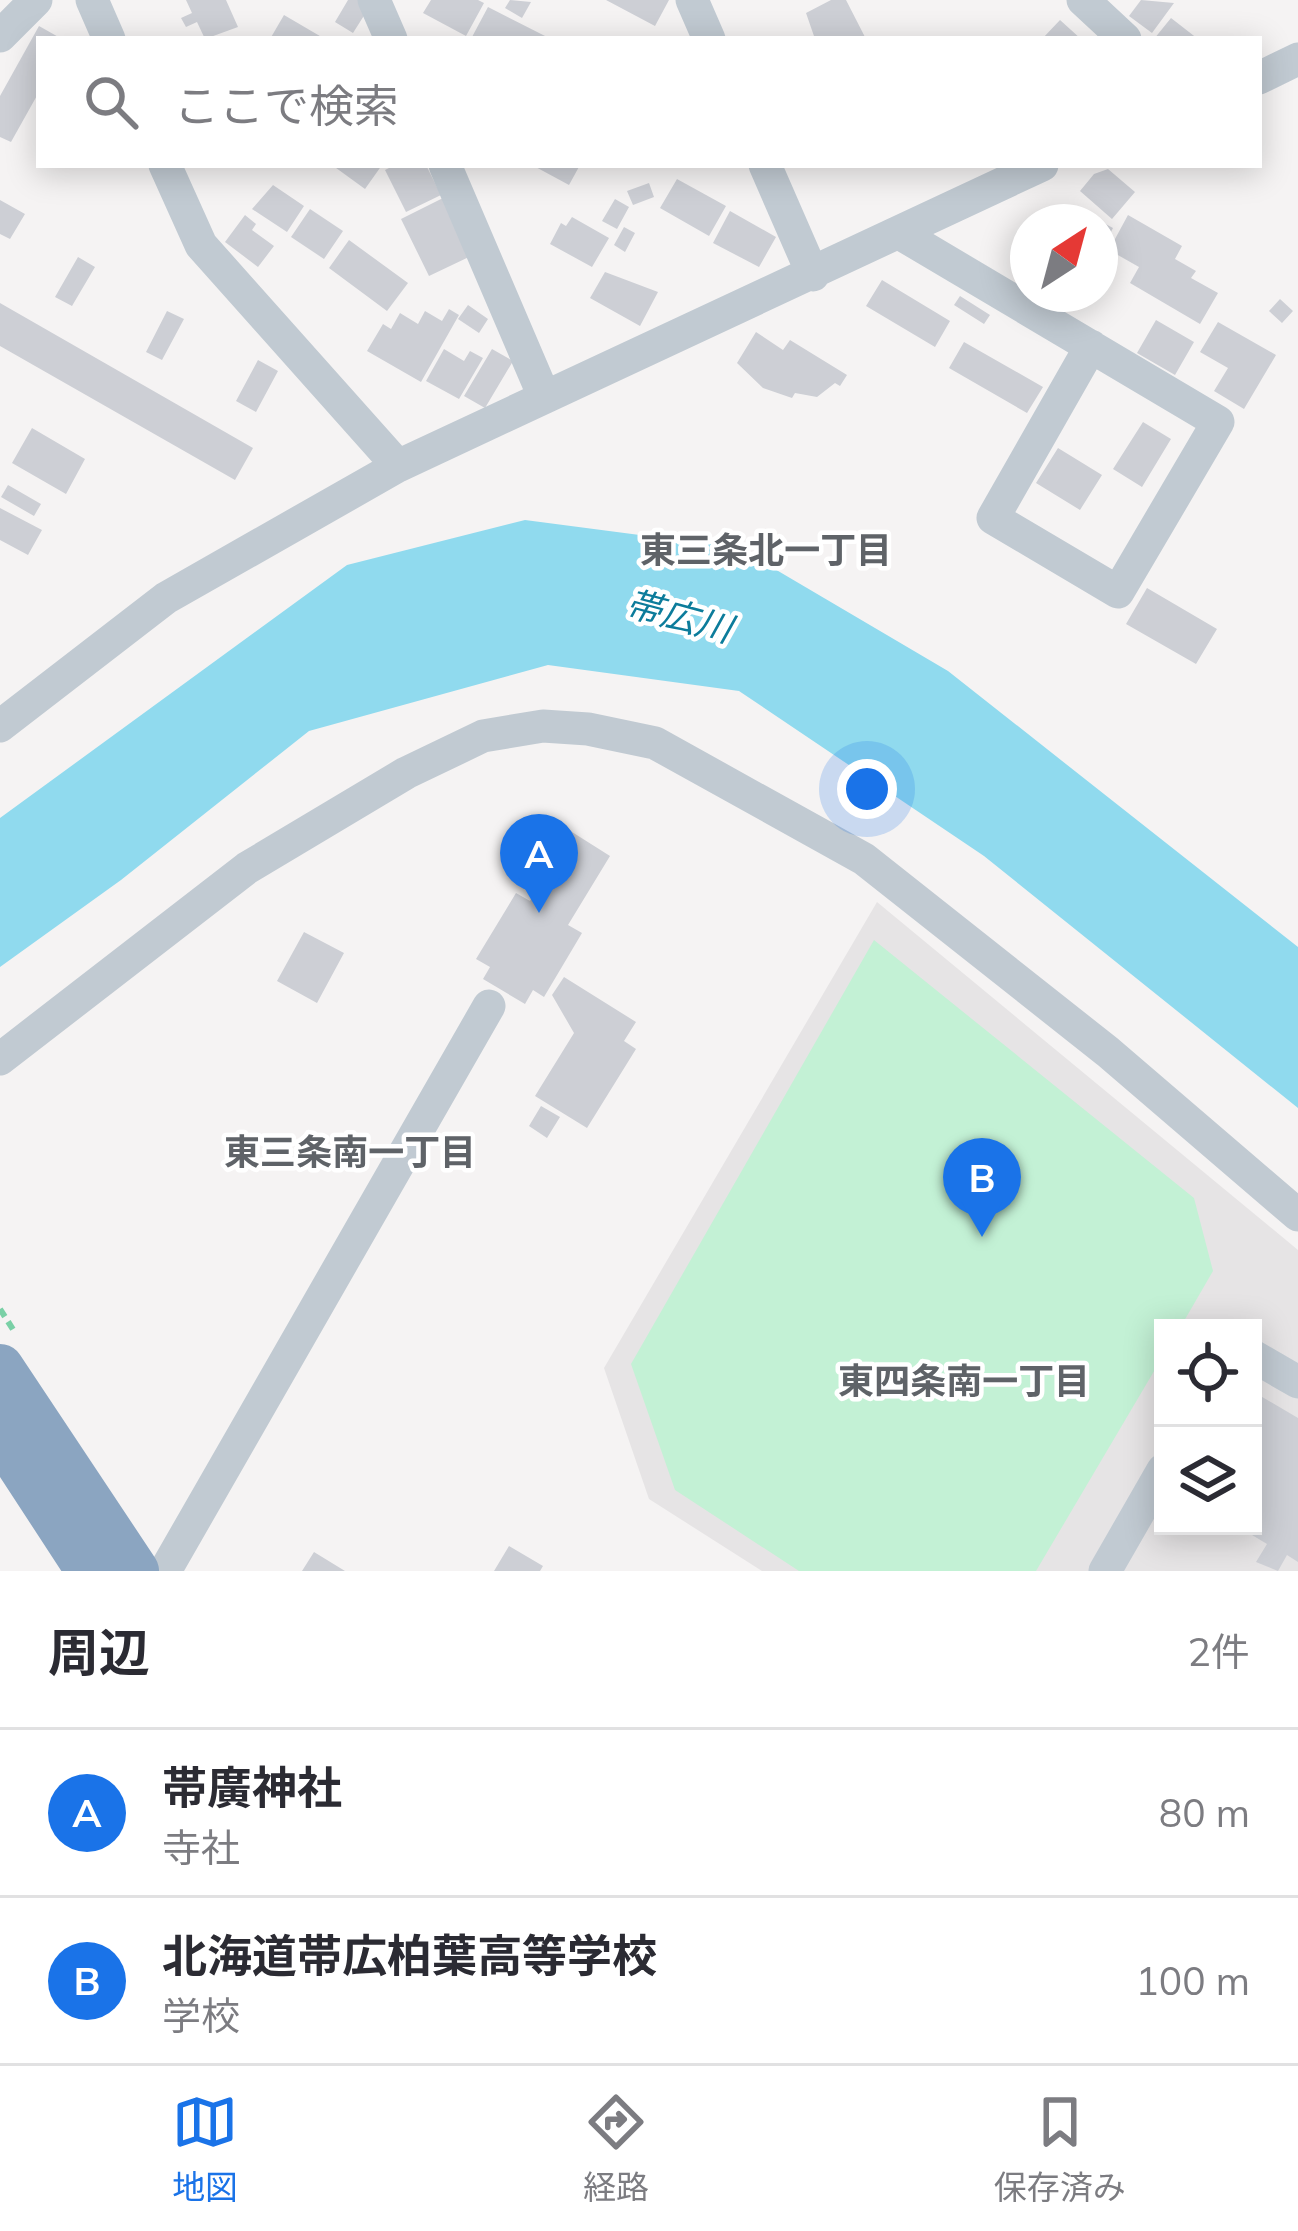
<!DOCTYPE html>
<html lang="ja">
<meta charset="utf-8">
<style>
:root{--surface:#fff;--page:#f7f7f7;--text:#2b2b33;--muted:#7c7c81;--line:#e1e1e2;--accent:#1a73e8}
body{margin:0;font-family:Mulish,"Noto Sans JP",sans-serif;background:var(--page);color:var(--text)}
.controls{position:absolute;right:36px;bottom:36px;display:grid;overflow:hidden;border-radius:0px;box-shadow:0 6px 30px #0003}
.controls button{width:108px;height:108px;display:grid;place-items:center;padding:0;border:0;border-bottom:3px solid var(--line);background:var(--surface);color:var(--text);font:60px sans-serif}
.compass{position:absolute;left:1010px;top:204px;width:108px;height:108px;border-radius:50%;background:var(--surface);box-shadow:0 6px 30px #0003;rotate:36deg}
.you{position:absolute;left:867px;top:789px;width:42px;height:42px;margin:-30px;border:9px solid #fff;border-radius:50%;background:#1a73e8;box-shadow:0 0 0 18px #1a73e833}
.badge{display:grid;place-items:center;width:78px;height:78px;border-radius:50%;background:var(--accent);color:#fff;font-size:39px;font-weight:700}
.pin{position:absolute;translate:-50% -99px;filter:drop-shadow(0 3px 6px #0008)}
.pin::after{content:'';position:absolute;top:63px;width:42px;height:36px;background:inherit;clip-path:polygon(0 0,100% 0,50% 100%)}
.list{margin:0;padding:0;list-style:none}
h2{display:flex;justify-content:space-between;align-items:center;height:156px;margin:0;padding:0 48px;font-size:51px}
h2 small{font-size:39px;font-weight:400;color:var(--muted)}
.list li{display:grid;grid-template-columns:78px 1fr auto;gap:36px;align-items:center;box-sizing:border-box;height:168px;padding:0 48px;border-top:3px solid var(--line)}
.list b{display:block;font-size:45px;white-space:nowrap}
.list p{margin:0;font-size:39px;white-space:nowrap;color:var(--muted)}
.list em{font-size:39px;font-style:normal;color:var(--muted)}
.icon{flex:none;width:66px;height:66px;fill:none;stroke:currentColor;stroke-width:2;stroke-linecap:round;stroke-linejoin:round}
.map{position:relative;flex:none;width:1298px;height:1571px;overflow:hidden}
.search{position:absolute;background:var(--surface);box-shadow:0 6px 30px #0003;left:36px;right:36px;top:36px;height:132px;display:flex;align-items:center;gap:30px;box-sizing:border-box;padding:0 42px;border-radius:0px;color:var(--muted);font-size:45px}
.sheet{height:492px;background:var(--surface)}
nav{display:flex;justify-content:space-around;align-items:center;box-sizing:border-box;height:168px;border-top:3px solid var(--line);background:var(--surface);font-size:33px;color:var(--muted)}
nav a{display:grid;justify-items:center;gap:6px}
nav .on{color:var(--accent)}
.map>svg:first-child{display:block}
</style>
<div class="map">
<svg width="1298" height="1571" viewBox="0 0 1298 1571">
<rect width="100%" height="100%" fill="#f5f3f3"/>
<path fill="#e6e4e5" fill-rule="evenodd" d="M877,902L1298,1250V1571H762L649,1499L604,1368ZM1163,1328H1253V1526H1163Z"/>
<path fill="#c3f1d5" d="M874,940L1194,1198L1213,1271L1180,1328H1163V1356L1036,1571H799L675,1490L631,1364Z"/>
<path fill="#90daee" d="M525,520L739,548L948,671L1298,947V1108L984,856L739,691L548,665L309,731L121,880L0,967V818L347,565Z"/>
<path fill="#cdcfd5" d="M186,0H226L238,27L205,39L197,22L186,27L181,18L192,13Z
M348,0H358L365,14L353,33L335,22Z
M431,0H478L484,3L466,36L423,13Z
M510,0L531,2L522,18L505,8Z
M606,0H669L655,26Z
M831,0H846L866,39H815L806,13Z
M1141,0L1174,3L1152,33L1129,16Z
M488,7L551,39L472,37Z
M284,15L325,39H270Z
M1171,18L1198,39H1154Z
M1060,20L1081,39H1042Z
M39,26L62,39H39V92L11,142L0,137V96Z
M332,165H382L365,189Z
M395,165H426L441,195L406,212L385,170Z
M532,165H580L569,185Z
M1108,169L1135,192L1112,219L1080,191L1094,174Z
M677,179L726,206L709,236L660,208Z
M649,183L654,197L633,205L627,191Z
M273,185L304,206L287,232L252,209Z
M443,198L471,256L429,276L401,219Z
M615,199L629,207L617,229L602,221Z
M0,200L25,214L10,239L0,234Z
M1074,207L1113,228L1100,253V222H1065Z
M310,209L343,231L324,259L291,237Z
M730,211L776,237L759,267L713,243Z
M245,215L256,224L252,230L274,246L258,267L225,242Z
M1128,215L1182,246L1175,259L1196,271L1191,278L1218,293L1200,324L1130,283L1139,267L1109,250Z
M572,217L609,238L592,267L550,244L561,223L566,226Z
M624,227L635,233L625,252L614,245Z
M349,240L408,283L387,311L329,268Z
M78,257L95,267L72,306L55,297Z
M605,272L658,292L640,326L590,298Z
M882,280L950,321L935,347L866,306Z
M960,296L990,315L984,324L954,305Z
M1280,299L1293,311L1282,323L1269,311Z
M0,303L253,448L235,480L0,346Z
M468,305L488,319L479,333L458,319Z
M449,309L459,315L421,382L367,351L383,324L391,329L400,313L418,324L425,311L442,321Z
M167,311L184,319L162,360L146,352Z
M1156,320L1194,342L1175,375L1137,353Z
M1218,322L1276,355L1244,409L1214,391L1228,368L1200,352Z
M756,332L783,350L790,340L847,375L840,386L835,383L817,397L795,393L792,398L763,388L737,363Z
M964,342L1043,387L1027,413L949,368Z
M444,349L464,361L470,351L483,358L459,399L426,381Z
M492,349L513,361L485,408L464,396Z
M258,360L278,371L256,412L236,401Z
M1143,422L1171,439L1142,487L1113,469Z
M32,428L85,459L66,494L12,463Z
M1058,448L1102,475L1080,510L1036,483Z
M8,485L41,504L34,516L1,497Z
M0,508L42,530L28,555L0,540Z
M1147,588L1217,629L1196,664L1126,624Z
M572,832L610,856L568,925L582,933L544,997L533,990L525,1004L483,979L490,967L476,959L516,893L530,901Z
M304,932L344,953L317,1003L277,981Z
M564,977L636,1022L624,1041L636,1049L587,1128L535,1096L574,1033L552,995Z
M541,1106L560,1117L547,1138L529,1126Z
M1257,1394L1298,1418V1562L1287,1555L1278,1571L1256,1562L1267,1544L1237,1526H1253Z
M509,1546L543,1566L540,1571H494Z
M314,1552L345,1571H302Z"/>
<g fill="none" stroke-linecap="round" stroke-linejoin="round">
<path stroke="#7ad0a6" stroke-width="6" stroke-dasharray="9 6" stroke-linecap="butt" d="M0,1309L14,1331"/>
<path stroke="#c1cad2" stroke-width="33" d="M92,0L109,39
M374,0L391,39
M692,0L709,39
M1083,0L1125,39
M0,36L36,0
M1259,78L1298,59
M165,165L201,245L398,466
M445,165L543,394
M765,165L813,275
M901,234L1218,422L1118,592L993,518L1091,346
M0,726L166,598L398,466L1042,165
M0,1059L247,868L406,773L483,736L543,726L588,729L655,743L864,859L1108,1052L1298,1215
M1253,1356L1298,1382
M165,1571L489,1006
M1105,1571L1163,1470"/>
<path stroke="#8ba5c1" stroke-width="48" d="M0,1368L135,1571
M0,1433L90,1571"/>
</g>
<g text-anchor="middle" stroke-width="9" stroke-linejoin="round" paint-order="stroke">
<g font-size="36" font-weight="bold" fill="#5f6368" stroke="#fff">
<text x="766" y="563">東三条北一丁目</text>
<text x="350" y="1165">東三条南一丁目</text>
<text x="964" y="1394">東四条南一丁目</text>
</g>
<g font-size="36" font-style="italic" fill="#0c7c9b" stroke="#fff">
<text transform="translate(679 616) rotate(15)" y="13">帯広川</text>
</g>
</g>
</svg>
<div class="controls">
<button><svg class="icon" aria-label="locate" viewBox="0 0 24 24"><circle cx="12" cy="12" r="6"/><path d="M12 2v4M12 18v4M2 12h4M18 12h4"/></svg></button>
<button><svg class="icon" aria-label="layers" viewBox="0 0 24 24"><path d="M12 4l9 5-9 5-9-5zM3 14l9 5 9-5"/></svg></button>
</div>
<svg class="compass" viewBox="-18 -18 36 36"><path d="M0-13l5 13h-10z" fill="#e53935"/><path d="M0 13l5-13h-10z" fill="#7c7c81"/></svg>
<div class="you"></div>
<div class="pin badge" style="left:539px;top:913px">A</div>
<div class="pin badge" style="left:982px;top:1237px">B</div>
<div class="search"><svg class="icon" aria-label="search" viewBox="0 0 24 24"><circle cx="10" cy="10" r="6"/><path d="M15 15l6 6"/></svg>ここで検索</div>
</div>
<section class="sheet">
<h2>周辺<small>2件</small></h2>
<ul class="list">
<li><span class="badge">A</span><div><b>帯廣神社</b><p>寺社</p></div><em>80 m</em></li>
<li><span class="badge">B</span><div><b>北海道帯広柏葉高等学校</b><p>学校</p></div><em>100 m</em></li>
</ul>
</section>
<nav>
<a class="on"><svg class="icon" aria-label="map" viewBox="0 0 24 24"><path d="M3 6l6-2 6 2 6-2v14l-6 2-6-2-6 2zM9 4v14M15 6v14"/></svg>地図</a>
<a><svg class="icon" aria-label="directions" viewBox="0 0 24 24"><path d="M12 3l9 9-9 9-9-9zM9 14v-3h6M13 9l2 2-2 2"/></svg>経路</a>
<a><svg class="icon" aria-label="saved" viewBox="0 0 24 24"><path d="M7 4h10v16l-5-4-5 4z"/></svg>保存済み</a>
</nav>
